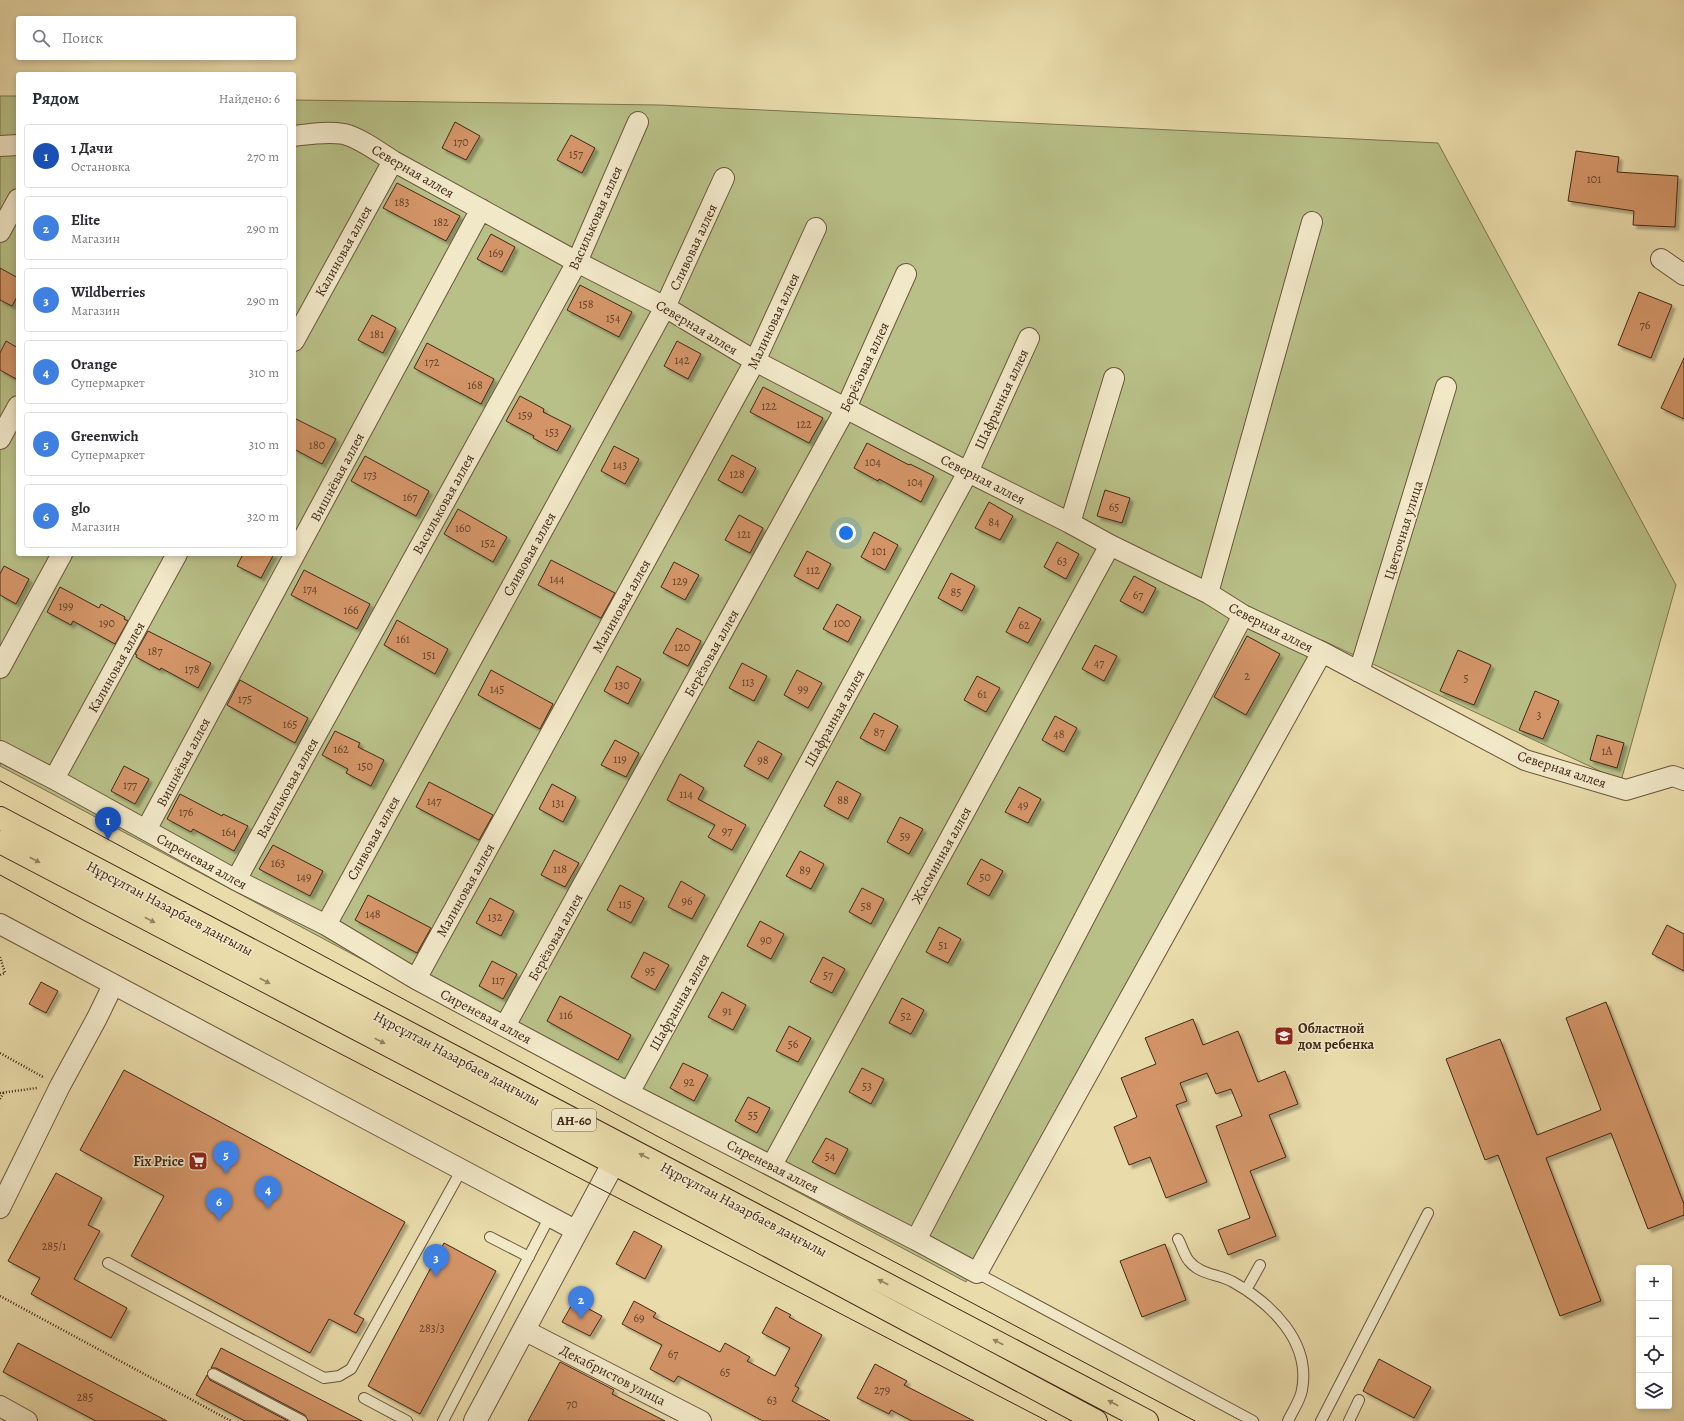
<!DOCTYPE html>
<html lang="ru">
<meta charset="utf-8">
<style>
:root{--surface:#fff;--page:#f7f7f7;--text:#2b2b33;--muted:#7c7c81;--line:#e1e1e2;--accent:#8f2418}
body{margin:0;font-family:Alegreya,serif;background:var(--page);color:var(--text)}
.controls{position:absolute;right:12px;bottom:12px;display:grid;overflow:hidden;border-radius:4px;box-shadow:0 2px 6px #0003}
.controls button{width:36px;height:36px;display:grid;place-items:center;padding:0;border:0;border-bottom:1px solid var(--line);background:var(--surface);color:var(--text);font:20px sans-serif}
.you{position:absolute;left:846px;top:533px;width:14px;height:14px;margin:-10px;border:3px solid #fff;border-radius:50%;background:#1a73e8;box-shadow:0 0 0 6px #1a73e833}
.badge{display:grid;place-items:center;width:26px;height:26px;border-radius:50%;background:var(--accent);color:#fff;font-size:13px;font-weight:700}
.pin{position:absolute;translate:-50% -33px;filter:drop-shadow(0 1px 2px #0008)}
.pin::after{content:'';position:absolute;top:21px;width:14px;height:12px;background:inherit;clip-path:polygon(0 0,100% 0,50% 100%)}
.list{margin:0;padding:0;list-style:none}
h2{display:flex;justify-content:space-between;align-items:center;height:52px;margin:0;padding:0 16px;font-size:17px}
h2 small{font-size:13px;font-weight:400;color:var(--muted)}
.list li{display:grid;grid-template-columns:26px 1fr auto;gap:12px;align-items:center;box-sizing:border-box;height:64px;margin:0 8px 8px;padding:0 8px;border:1px solid var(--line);border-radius:4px}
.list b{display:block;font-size:15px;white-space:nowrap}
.list p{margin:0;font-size:13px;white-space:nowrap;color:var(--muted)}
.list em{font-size:13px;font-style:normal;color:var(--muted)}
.icon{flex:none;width:22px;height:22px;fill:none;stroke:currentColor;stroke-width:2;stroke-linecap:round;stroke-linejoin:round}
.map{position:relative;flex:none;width:1684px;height:1421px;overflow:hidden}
.search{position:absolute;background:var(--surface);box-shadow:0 2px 6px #0003;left:16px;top:16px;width:280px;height:44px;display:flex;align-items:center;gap:10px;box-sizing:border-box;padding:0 14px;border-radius:4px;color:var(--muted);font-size:15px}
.panel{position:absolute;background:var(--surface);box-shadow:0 2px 6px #0003;left:16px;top:72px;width:280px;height:484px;border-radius:4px}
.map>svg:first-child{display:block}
</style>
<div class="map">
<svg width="1684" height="1421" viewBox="0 0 1684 1421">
<defs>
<filter id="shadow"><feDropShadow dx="3.5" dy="3.5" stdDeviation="1" flood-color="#0004"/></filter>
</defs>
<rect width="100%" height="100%" fill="#e9dbaa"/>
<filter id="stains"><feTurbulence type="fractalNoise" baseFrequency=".005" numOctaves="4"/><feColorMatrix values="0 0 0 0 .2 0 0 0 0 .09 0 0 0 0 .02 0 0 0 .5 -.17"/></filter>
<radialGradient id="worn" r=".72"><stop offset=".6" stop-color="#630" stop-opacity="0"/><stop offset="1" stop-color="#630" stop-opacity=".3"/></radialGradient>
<path fill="#b8c087" stroke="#7e7450" d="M0,96H18V554H294V100L660,105L1438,143L1676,585L1621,781L1322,640L966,1282L0,766Z"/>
<path fill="#d39568" stroke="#432818" filter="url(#shadow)" d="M455,122L480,136L466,160L442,148Z
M571,135L595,148L582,173L557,160Z
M1576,151L1619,157L1617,172L1678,176L1675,227L1633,225L1634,211L1568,201Z
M397,183L460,216L446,241L383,208Z
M491,234L515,247L502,272L477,259Z
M0,268L18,278V295L12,306L0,300Z
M580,285L632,312L619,337L567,310Z
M1639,292L1672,305L1651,358L1618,345Z
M372,315L396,328L383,353L358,340Z
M6,341L18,348V380L0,370V353Z
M677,341L701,354L688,379L664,366Z
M427,343L494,379L481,404L414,368Z
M1684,358V419L1661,408Z
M763,387L823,418L809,443L750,412Z
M520,396L544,409L543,412L571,426L557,451L533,438L534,436L506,421Z
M294,418L336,439L322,464L294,449Z
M867,443L909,465L910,464L934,476L921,502L879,479L878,481L854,468Z
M614,446L639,459L625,484L601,471Z
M732,455L756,468L742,493L718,480Z
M365,456L429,491L416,516L351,481Z
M1105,490L1130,498L1122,523L1097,516Z
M989,502L1013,516L1000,540L975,528Z
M458,509L507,537L493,562L444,534Z
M739,515L763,528L750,553L725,540Z
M874,532L898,545L885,570L861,557Z
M1057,542L1079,554L1066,579L1044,567Z
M807,551L831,564L818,589L794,576Z
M243,554H274L261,578L237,566Z
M551,560L615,593L601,618L538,585Z
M674,562L699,575L685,600L661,587Z
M4,566L29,579L16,604L0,595V574Z
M304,570L370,604L357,629L291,595Z
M951,573L975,586L962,611L938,598Z
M1134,576L1156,588L1143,613L1120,601Z
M60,587L99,608L101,604L125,617L124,619L128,621L115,644L73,621L71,625L47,612Z
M837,604L861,617L848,642L823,629Z
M1019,607L1041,619L1028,643L1006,632Z
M397,620L448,649L435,674L384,645Z
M677,628L701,641L688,666L663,653Z
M148,631L211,663L198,688L161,668L160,670L136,657L137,655L135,654Z
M1247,636L1280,654L1246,715L1214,697Z
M1095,645L1117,656L1104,681L1082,669Z
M1458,650L1491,665L1474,705L1440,691Z
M742,663L767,676L754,701L729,688Z
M617,666L641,679L628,704L604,691Z
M491,670L553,704L540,729L478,695Z
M797,670L822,683L808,708L784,695Z
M977,676L1000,688L986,712L964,700Z
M240,680L308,718L295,743L227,705Z
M1535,691L1559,701L1543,739L1519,730Z
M874,713L898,726L885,751L860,738Z
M1055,716L1077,728L1064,752L1042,740Z
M335,731L360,743L358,747L384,760L371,786L346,773L348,769L322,755Z
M1597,735L1624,743L1617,768L1590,760Z
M615,740L639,753L626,777L601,765Z
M758,741L782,754L768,779L744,766Z
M124,766L149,779L135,804L111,791Z
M680,774L704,788L698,799L746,825L732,850L708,837L715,825L667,800Z
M837,781L861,794L848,819L824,806Z
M429,782L493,815L479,840L416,807Z
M552,784L576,797L563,822L539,809Z
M1019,787L1041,799L1028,823L1005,812Z
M180,794L222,816L223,814L248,826L234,851L193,829L191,832L167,819Z
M900,817L923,829L909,854L887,842Z
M273,845L323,871L310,896L259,869Z
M554,850L579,863L565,887L541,875Z
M800,851L824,864L811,889L786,876Z
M981,859L1003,871L989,896L967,884Z
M681,881L705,895L692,919L668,907Z
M620,885L644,898L631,923L607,910Z
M862,888L884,899L871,924L849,912Z
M368,895L431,928L417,953L355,920Z
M490,898L514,911L501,936L476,923Z
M760,921L784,934L771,959L747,946Z
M1667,925L1684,934V971L1652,954Z
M939,927L961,939L948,963L926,952Z
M644,952L669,965L655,990L631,977Z
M823,957L845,969L832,993L810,982Z
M492,961L517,974L503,999L479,986Z
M41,982L58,991L46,1013L29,1004Z
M722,992L746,1005L733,1030L708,1017Z
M560,996L631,1035L618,1060L547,1021Z
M902,998L924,1010L911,1034L889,1023Z
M1606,1002L1684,1204V1215L1648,1229L1611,1133L1546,1158L1601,1301L1560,1316L1498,1155L1485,1160L1446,1059L1500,1039L1537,1135L1601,1110L1566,1018Z
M1193,1019L1203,1045L1238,1031L1258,1082L1285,1071L1298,1104L1269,1115L1286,1157L1250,1171L1276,1236L1228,1255L1218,1230L1250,1218L1216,1126L1242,1116L1231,1089L1216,1094L1207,1073L1180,1083L1187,1101L1176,1105L1207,1182L1166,1198L1150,1157L1129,1165L1114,1127L1137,1117L1121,1078L1156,1064L1145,1038Z
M789,1026L811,1038L798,1062L776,1051Z
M683,1063L708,1075L694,1101L670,1088Z
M862,1068L884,1079L871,1104L849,1092Z
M124,1070L405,1222L354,1314L364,1319L356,1333L329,1319L310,1353L131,1256L164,1196L80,1150Z
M748,1097L770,1108L757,1133L735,1121Z
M826,1138L848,1149L835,1174L812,1162Z
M56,1173L102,1198L88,1225L100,1231L74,1279L127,1308L111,1338L31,1294L40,1278L8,1261Z
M634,1231L662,1246L645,1279L616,1264Z
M444,1243L496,1271L420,1414L368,1386Z
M1165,1244L1186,1300L1142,1317L1120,1261Z
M574,1301L602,1316L590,1336L562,1322Z
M634,1301L656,1313L653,1317L720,1352L725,1343L750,1357L747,1361L775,1376L790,1348L762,1333L776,1307L791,1315L789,1317L822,1335L795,1386L799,1388L792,1401L830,1421H763L678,1376L674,1382L650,1369L662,1345L622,1324Z
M18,1343L167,1421H96L3,1372Z
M221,1348L362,1421H308L305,1415L216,1368H211Z
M1379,1359L1431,1387L1414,1418L1363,1391Z
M560,1362L614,1390L612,1394L665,1421H528Z
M875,1364L907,1381L904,1385L974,1421H912L891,1410L889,1414L857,1398Z
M207,1375L210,1380L288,1421H245L196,1395Z"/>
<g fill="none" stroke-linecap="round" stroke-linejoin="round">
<defs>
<path id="service" d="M490,1237L529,1257
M1178,1239C1182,1246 1184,1255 1189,1261C1200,1275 1219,1274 1233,1282C1272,1304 1311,1342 1302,1390C1300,1401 1292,1412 1288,1421
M108,1263L324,1378L339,1376L351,1369L462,1169
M977,1273L1253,1421
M1246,1290L1260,1265
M213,1374L302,1421
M364,1398L407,1421
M443,1421L550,1216
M1321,1421L1428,1213
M1349,1421L1359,1400"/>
<path id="minor" d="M294,136C310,134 327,131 344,134C360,138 379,152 393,161L577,262L665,307L755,361L968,472L1070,523L1110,545L1208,593L1243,615L1322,652L1525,760L1626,790L1673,776L1684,780
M0,146L18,145
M0,232L18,199
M1661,259L1684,275
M294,341L393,161
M0,439L18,406
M1070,523L1114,378
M1208,593L1312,222
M0,668L62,554
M1359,672L1446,387
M0,751L54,779L236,880L326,925L416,979L629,1093L916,1240L977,1273L1322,652
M54,779L177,554
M146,830L481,209
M236,880L577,262L638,122
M0,924L577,1231
M326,925L665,307L724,178
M416,979L755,361L816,228
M505,1026L846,408L906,274
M629,1093L968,472L1029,338
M772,1165L1110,545
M0,1208L60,1086L97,1018L113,985
M916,1240L1243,615
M524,1330L701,1421
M0,1406L27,1421"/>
<path id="tertiary" d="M475,1421L622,1147"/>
<path id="primary" d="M0,818L1147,1421
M0,842L613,1163L1096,1421"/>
</defs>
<use href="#service" stroke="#6c553c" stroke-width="12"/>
<use href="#minor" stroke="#6c553c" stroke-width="22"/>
<use href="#tertiary" stroke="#6c553c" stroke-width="24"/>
<use href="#primary" stroke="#432818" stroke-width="24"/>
<path stroke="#432818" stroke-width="2.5" stroke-dasharray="1 2" stroke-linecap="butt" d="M0,957L5,973L0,975
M0,1053L43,1077
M0,1093L37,1088
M0,1099L4,1092
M0,1296L231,1421"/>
<use href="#service" stroke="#f1e8c8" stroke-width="10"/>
<use href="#minor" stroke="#f1e8c8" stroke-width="20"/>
<use href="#tertiary" stroke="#f1e8c8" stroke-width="22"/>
<use href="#primary" stroke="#e9dbaa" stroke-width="22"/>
<path stroke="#432818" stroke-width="1" d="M0,781L655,1135L1195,1421
M0,875L83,920L1047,1421"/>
</g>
<defs><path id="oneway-solid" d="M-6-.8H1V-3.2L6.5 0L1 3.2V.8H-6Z"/></defs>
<g fill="#968261">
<use href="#oneway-solid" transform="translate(35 860) rotate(28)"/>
<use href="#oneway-solid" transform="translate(150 920) rotate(28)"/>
<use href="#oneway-solid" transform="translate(265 981) rotate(28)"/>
<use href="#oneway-solid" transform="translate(380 1041) rotate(28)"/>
<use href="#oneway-solid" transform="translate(644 1156) rotate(-152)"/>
<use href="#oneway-solid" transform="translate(883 1282) rotate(-152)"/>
<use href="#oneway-solid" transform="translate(998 1342) rotate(-152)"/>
<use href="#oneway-solid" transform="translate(1113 1403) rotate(-152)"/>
</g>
<defs>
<symbol id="school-square" viewBox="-11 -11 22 22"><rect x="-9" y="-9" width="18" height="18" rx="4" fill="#8f2418" stroke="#f1e8c8"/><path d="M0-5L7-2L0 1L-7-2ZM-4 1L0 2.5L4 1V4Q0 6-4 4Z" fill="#fff"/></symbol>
<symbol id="supermarket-square" viewBox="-11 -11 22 22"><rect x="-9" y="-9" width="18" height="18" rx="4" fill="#8f2418" stroke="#f1e8c8"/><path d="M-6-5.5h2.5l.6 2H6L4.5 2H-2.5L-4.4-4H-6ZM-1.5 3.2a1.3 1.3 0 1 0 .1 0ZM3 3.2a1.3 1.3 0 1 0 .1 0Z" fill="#fff"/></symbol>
</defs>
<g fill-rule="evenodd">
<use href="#school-square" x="1273" y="1025" width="22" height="22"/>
<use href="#supermarket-square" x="187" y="1150" width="22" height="22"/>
</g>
<g text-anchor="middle" stroke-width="3" stroke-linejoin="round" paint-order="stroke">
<g font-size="12" fill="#67432c">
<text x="461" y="146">170</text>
<text x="576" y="158">157</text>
<text x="1594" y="183">101</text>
<text x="402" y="206">183</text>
<text x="441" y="226">182</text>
<text x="496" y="257">169</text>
<text x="586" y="308">158</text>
<text x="613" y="322">154</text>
<text x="1645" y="329">76</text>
<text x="377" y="338">181</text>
<text x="682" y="364">142</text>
<text x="432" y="366">172</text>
<text x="475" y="389">168</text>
<text x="769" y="410">122</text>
<text x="525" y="419">159</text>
<text x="804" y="428">122</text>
<text x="552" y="436">153</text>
<text x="317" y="449">180</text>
<text x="873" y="466">104</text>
<text x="620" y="469">143</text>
<text x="737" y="478">128</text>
<text x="370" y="479">173</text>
<text x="915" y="486">104</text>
<text x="410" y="501">167</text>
<text x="1114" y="511">65</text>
<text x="994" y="526">84</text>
<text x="463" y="532">160</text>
<text x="744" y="538">121</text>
<text x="488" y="547">152</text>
<text x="879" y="555">101</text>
<text x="1062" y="565">63</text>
<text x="813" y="574">112</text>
<text x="557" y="583">144</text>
<text x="680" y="585">129</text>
<text x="310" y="593">174</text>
<text x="956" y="596">85</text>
<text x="1138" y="599">67</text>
<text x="66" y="610">199</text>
<text x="351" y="614">166</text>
<text x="107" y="627">190</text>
<text x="842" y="627">100</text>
<text x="1024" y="629">62</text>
<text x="403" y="643">161</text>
<text x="682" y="651">120</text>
<text x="155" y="655">187</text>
<text x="429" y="659">151</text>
<text x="1099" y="667">47</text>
<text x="192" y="673">178</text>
<text x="1247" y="680">2</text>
<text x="1466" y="682">5</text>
<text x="748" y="686">113</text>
<text x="622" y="689">130</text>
<text x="497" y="693">145</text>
<text x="803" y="693">99</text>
<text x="982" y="698">61</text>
<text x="245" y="703">175</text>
<text x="1539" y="719">3</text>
<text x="290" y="728">165</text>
<text x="879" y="736">87</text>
<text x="1059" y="738">48</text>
<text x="341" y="753">162</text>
<text x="1607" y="755">1А</text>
<text x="620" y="763">119</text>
<text x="763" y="764">98</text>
<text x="365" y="770">150</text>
<text x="130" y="789">177</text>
<text x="686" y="798">114</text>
<text x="843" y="804">88</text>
<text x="434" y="805">147</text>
<text x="558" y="807">131</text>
<text x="1023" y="809">49</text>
<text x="186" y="816">176</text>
<text x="727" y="835">97</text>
<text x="229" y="836">164</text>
<text x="905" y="840">59</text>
<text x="278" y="867">163</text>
<text x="560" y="873">118</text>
<text x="805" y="874">89</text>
<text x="304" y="881">149</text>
<text x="985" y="881">50</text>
<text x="687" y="905">96</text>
<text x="625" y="908">115</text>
<text x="866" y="910">58</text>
<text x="373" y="918">148</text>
<text x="495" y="921">132</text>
<text x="766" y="944">90</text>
<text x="943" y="949">51</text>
<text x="650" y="975">95</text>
<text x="828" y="979">57</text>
<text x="498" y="984">117</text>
<text x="727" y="1015">91</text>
<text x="566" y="1019">116</text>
<text x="906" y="1020">52</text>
<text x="793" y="1048">56</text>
<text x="689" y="1086">92</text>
<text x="867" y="1090">53</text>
<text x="753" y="1119">55</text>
<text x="830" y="1160">54</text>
<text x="54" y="1250">285/1</text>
<text x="639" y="1322">69</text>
<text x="432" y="1332">283/3</text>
<text x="673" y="1358">67</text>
<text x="725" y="1376">65</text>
<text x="882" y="1394">279</text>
<text x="85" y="1401">285</text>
<text x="772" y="1404">63</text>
<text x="572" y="1408">70</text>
</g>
<rect fill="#f1e8c8" stroke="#77624d" stroke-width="1" x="552" y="1109" width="44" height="22" rx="3"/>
<g font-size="13" font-weight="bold" fill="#432818">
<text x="574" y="1125">АН-60</text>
</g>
<g font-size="14" fill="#432818" stroke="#f1e8c8">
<text transform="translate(413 171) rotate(30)" y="5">Северная аллея</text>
<text transform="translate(595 218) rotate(-66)" y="5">Васильковая аллея</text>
<text transform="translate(693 247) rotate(-65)" y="5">Сливовая аллея</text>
<text transform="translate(343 251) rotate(-61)" y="5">Калиновая аллея</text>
<text transform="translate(773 321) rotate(-65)" y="5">Малиновая аллея</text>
<text transform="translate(697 327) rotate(31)" y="5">Северная аллея</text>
<text transform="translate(864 367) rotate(-65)" y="5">Берёзовая аллея</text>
<text transform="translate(1001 399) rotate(-65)" y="5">Шафранная аллея</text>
<text transform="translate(337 477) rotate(-62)" y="5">Вишнёвая аллея</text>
<text transform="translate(983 479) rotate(27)" y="5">Северная аллея</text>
<text transform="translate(443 504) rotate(-61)" y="5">Васильковая аллея</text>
<text transform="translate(1403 530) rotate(-73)" y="5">Цветочная улица</text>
<text transform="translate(529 554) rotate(-61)" y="5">Сливовая аллея</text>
<text transform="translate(621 606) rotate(-61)" y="5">Малиновая аллея</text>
<text transform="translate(1271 627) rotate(27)" y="5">Северная аллея</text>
<text transform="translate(711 653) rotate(-61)" y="5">Берёзовая аллея</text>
<text transform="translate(116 667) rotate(-61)" y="5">Калиновая аллея</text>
<text transform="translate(834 718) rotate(-61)" y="5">Шафранная аллея</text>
<text transform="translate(183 762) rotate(-62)" y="5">Вишнёвая аллея</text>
<text transform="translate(1562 769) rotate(18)" y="5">Северная аллея</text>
<text transform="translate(287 788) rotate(-61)" y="5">Васильковая аллея</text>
<text transform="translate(373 838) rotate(-61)" y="5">Сливовая аллея</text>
<text transform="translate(941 855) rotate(-61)" y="5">Жасминная аллея</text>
<text transform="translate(202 861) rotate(29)" y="5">Сиреневая аллея</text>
<text transform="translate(465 890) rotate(-61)" y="5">Малиновая аллея</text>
<text transform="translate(170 908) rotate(28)" y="5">Нұрсұлтан Назарбаев даңғылы</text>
<text transform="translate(555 937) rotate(-61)" y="5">Берёзовая аллея</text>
<text transform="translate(679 1002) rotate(-61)" y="5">Шафранная аллея</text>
<text transform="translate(486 1016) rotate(28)" y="5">Сиреневая аллея</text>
<text transform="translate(457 1058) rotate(28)" y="5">Нұрсұлтан Назарбаев даңғылы</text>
<text transform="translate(773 1166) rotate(27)" y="5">Сиреневая аллея</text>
<text transform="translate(744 1209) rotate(28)" y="5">Нұрсұлтан Назарбаев даңғылы</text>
<text transform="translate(613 1375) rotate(27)" y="5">Декабристов улица</text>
</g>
<g font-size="14" font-weight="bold" fill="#432818" stroke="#f1e8c8" text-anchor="start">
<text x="1298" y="1033">Областной<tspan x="1298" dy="16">дом ребенка</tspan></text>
<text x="184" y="1166" text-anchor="end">Fix Price</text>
</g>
</g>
<rect width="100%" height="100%" filter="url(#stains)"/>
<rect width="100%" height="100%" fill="url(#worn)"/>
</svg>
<div class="controls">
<button>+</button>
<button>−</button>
<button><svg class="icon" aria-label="locate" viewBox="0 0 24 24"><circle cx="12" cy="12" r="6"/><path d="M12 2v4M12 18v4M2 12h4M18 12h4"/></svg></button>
<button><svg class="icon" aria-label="layers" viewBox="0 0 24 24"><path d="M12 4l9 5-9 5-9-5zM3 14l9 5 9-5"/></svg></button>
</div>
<div class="you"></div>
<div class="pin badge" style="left:108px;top:840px;background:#1a4fb4">1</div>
<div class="pin badge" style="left:581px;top:1319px;background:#3f7fe0">2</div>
<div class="pin badge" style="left:436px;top:1277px;background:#3f7fe0">3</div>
<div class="pin badge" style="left:268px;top:1209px;background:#3f7fe0">4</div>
<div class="pin badge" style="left:226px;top:1174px;background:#3f7fe0">5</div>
<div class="pin badge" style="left:219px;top:1221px;background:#3f7fe0">6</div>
<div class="search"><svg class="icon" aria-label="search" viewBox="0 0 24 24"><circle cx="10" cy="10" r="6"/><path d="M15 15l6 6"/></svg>Поиск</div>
<section class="panel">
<h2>Рядом<small>Найдено: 6</small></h2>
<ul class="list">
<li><span class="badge" style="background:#1a4fb4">1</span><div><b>1 Дачи</b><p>Остановка</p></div><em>270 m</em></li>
<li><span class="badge" style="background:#3f7fe0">2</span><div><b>Elite</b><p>Магазин</p></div><em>290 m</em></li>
<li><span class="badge" style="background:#3f7fe0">3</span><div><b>Wildberries</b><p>Магазин</p></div><em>290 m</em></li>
<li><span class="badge" style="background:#3f7fe0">4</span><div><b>Orange</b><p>Супермаркет</p></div><em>310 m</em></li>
<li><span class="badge" style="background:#3f7fe0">5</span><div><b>Greenwich</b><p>Супермаркет</p></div><em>310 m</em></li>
<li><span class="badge" style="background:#3f7fe0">6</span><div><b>glo</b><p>Магазин</p></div><em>320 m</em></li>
</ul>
</section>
</div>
